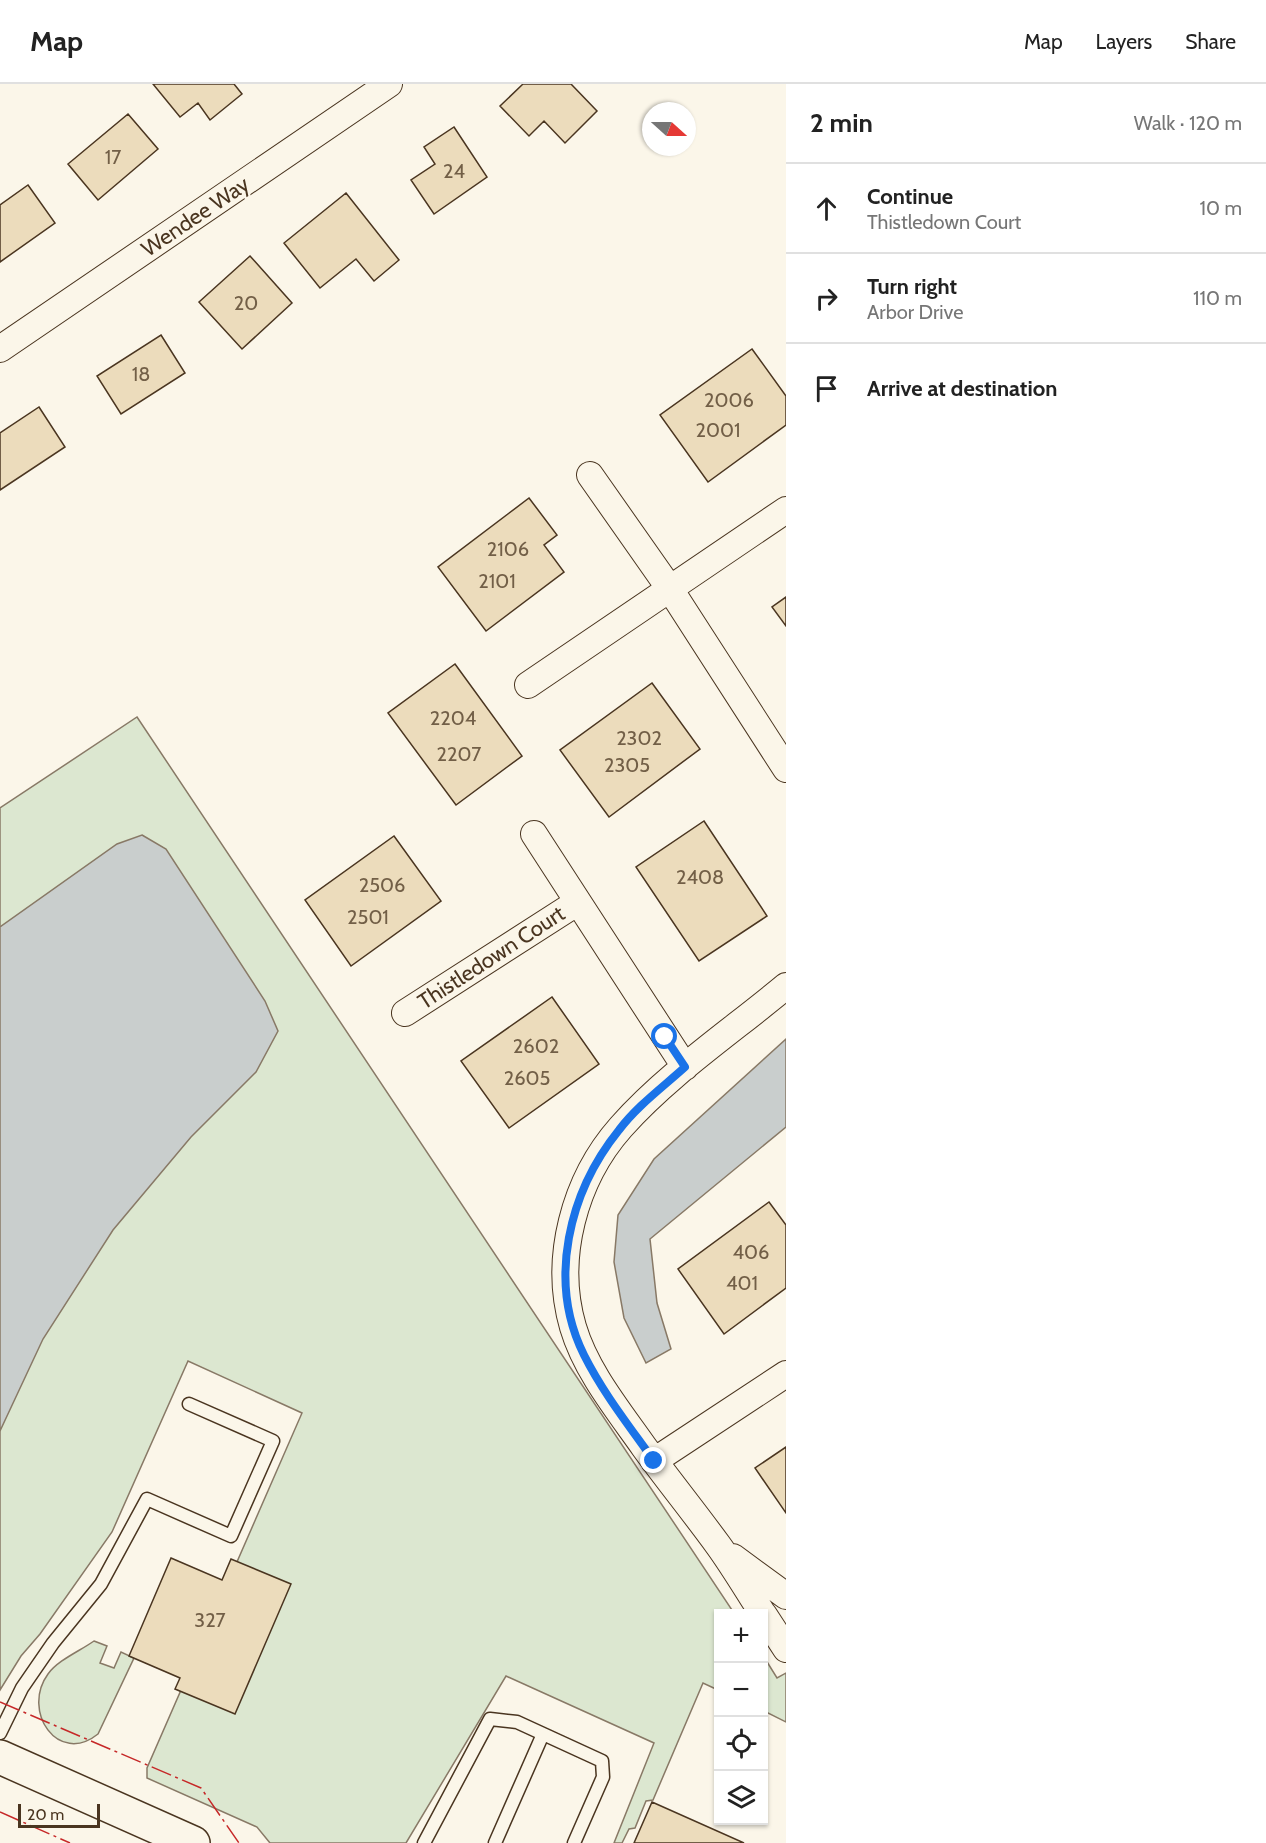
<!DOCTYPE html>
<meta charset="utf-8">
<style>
:root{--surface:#fff;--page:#f6f6f6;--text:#222;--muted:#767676;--line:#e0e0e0}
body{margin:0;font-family:Cabin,sans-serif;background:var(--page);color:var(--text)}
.controls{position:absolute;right:18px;bottom:18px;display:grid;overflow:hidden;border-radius:0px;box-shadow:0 2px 4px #0004}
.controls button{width:54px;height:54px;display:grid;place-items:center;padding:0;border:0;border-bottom:2px solid var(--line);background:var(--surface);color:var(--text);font:30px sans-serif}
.compass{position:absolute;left:642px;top:18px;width:54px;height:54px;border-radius:50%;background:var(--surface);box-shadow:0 2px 4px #0004;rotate:111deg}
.scale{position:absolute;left:18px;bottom:15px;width:82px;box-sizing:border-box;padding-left:6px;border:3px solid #4a3520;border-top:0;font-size:16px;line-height:21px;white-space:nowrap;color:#4a3520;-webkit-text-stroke:4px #fbf6e9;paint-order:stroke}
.stop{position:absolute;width:18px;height:18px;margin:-14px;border:4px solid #1a73e8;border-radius:50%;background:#fff}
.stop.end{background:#1a73e8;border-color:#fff;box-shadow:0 2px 6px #0008}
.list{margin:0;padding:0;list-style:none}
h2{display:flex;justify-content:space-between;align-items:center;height:78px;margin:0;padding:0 24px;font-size:26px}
h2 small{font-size:20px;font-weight:400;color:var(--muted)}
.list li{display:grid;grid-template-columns:39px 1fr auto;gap:18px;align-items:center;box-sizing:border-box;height:90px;padding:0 24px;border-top:2px solid var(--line)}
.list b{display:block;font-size:22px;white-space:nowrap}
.list p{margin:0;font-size:20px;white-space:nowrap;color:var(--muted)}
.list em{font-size:20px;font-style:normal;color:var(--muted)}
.icon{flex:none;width:33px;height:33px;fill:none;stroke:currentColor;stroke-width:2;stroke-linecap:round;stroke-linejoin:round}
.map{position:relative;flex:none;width:786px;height:1759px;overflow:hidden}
header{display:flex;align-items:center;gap:36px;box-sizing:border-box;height:84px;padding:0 30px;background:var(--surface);border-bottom:2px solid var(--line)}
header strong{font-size:28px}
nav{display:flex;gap:33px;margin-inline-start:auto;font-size:21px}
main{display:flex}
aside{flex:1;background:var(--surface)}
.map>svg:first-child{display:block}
</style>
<header>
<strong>Map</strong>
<nav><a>Map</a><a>Layers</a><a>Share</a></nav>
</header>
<main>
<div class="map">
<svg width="786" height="1759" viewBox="0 0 786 1759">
<rect width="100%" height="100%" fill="#fbf6e9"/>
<path fill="#dce7d0" stroke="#887966" stroke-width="1.5" d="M137,633L734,1529L718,1530V1606L703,1599L653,1716L646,1717L635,1744L629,1745L622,1759H614L654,1659L506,1592L406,1759H270L257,1743L147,1694V1684L302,1329L188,1277L112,1448L40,1550L21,1572L0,1606V724Z
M94,1557L107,1562L100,1579L114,1584L121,1568L134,1574L98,1650C58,1682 21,1627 48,1590C58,1576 80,1567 94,1557Z
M764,1573L777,1594L786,1589V1638L764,1627Z"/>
<path fill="#c9cecd" stroke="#887966" stroke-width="1.5" d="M142,751L166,765L265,917L278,947L256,988L191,1053L113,1146L43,1255L0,1347V843L117,760Z
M786,955V1043L650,1155L657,1219L671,1265L646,1279L624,1234L614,1178L618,1131L654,1075Z"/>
<path fill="#ecdcbc" stroke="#4a3520" stroke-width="1.5" d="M153,0H234L242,10L210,36L198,19L180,33Z
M523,0H571L597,27L565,59L544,37L529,52L500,22Z
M128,30L158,65L98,116L68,80Z
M454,43L487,93L434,130L411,96L435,80L424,63Z
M28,101L55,139L0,178V121Z
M346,109L399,176L374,197L356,175L320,204L284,159Z
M250,172L292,219L242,265L199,218Z
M161,251L185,289L121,330L97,292Z
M752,265L786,312V341L708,398L660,331Z
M39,323L65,363L0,406V349Z
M529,414L557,451L544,461L564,488L486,547L438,483Z
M786,513V542L772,523Z
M455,580L522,672L456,721L388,629Z
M652,599L700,665L609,733L560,666Z
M704,737L767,832L699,877L636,783Z
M394,752L441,817L351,882L305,816Z
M552,913L599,980L509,1044L461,977Z
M769,1118L786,1141V1204L724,1250L678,1185Z
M786,1363V1429L755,1384Z
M171,1474L222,1496L231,1475L291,1500L235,1630L175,1605L180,1594L129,1572Z
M652,1718L744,1759H634Z"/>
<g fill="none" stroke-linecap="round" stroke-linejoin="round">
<defs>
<path id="service" d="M0,1649L22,1604L53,1559L101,1500L147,1415L231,1452L273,1357L189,1320
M424,1759L490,1635L517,1638L602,1677L603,1693L574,1759
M495,1759L543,1650"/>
<path id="minor" d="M0,265L389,0
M590,391L670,505L786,685
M528,601L786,426
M534,750L685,983
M405,929L578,818
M654,1377L786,1290
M733,1473L786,1512
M763,1530C748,1507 734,1483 718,1461C694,1428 668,1396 644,1363C618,1326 586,1287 573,1243C553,1175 574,1096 621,1043C668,990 732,947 786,902
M764,1531L786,1565"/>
<path id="secondary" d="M0,1673L193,1759"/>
</defs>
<use href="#service" stroke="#4a3520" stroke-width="15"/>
<use href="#minor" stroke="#4a3520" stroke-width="28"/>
<use href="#secondary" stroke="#4a3520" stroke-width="36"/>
<use href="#service" stroke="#fbf6e9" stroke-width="12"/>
<use href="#minor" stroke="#fbf6e9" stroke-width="26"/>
<use href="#secondary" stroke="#fbf6e9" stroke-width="33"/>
<path stroke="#c62828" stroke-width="1.5" stroke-dasharray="21 4.5 3 4.5" stroke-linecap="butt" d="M0,1618L201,1704L239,1759
M0,1728L70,1759"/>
</g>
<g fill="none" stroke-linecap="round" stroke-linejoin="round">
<path stroke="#1a73e8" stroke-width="8" d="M654,1377C630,1343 603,1309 584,1271C547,1197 569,1108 619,1046C637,1022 663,1003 685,983L665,953"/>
</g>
<g text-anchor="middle" stroke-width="4.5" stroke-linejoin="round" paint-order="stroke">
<g font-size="20" fill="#725f47">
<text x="113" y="80">17</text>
<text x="454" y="94">24</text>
<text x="246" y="226">20</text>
<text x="141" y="297">18</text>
<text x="729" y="323">2006</text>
<text x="718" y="353">2001</text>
<text x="508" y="472">2106</text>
<text x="497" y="504">2101</text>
<text x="453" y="641">2204</text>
<text x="639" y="661">2302</text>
<text x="459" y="677">2207</text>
<text x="627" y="688">2305</text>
<text x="700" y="800">2408</text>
<text x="382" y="808">2506</text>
<text x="368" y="840">2501</text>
<text x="536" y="969">2602</text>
<text x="527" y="1001">2605</text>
<text x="751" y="1175">406</text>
<text x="742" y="1206">401</text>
<text x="210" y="1543">327</text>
</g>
<g font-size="22" fill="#4a3520" stroke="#fbf6e9">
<text transform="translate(195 132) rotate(-34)" y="8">Wendee Way</text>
<text transform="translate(491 873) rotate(-33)" y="8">Thistledown Court</text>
</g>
</g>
</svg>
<div class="controls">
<button>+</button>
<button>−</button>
<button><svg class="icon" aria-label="locate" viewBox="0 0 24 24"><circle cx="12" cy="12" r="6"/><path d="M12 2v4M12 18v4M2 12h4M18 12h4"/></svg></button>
<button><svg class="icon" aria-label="layers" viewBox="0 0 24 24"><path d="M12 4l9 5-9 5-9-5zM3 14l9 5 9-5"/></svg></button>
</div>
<svg class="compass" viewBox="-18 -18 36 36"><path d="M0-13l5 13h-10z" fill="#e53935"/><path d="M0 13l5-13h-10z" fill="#767676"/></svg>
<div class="scale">20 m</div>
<div class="stop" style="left:665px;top:953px"></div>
<div class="stop end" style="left:654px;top:1377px"></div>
</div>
<aside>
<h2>2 min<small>Walk · 120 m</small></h2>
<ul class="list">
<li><svg class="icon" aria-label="ahead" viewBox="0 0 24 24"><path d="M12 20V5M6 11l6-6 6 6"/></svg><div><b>Continue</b><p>Thistledown Court</p></div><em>10 m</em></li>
<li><svg class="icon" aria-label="right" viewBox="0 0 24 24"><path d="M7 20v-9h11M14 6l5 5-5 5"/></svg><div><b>Turn right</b><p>Arbor Drive</p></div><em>110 m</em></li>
<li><svg class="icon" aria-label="arrive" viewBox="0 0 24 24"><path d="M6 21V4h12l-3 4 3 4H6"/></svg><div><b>Arrive at destination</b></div></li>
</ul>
</aside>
</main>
